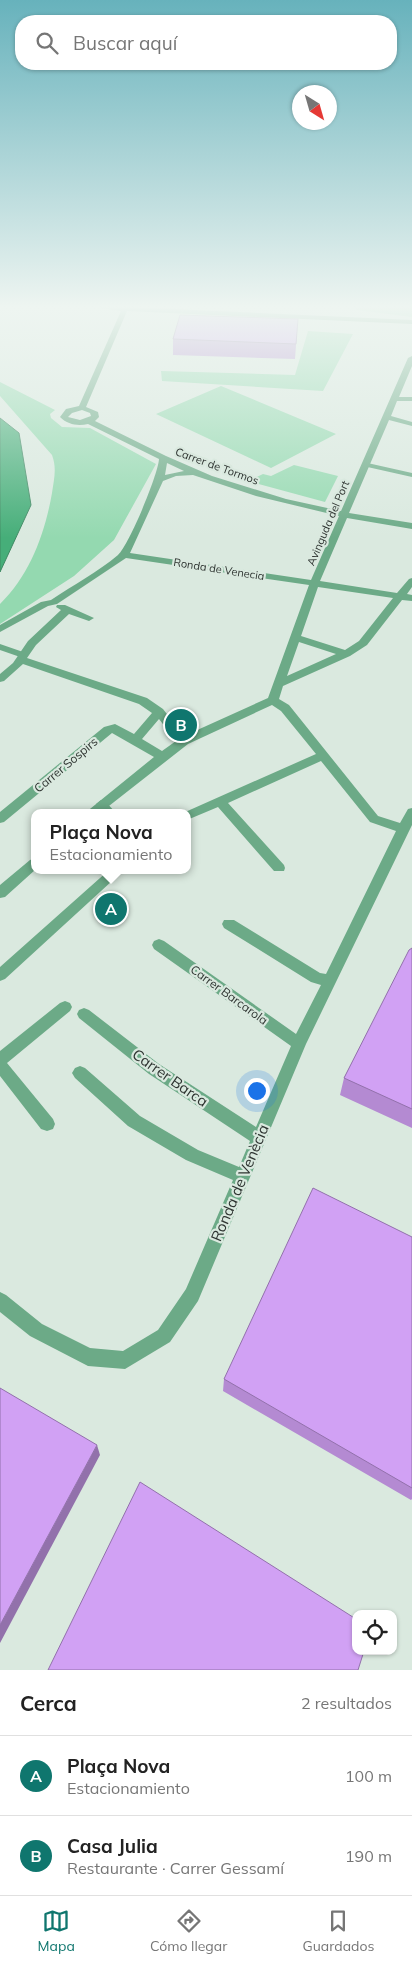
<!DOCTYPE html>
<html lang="es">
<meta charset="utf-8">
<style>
:root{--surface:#fff;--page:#f2f2f2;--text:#222;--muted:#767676;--line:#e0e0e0;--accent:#0f766e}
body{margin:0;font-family:Mulish,sans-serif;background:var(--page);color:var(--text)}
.controls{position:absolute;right:15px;bottom:15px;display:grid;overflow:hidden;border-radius:10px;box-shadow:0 1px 4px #0004}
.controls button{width:45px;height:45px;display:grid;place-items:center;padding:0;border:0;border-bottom:1px solid var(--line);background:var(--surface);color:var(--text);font:25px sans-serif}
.compass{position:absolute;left:292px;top:85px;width:45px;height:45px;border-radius:50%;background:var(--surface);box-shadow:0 1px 4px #0004;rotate:143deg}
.you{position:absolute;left:256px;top:1090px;width:18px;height:18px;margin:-12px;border:4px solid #fff;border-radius:50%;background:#1a73e8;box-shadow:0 0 0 8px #1a73e833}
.badge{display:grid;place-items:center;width:32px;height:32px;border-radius:50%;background:var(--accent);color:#fff;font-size:16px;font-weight:700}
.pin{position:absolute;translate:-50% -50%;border:2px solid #fff;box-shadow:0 1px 5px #0006}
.popup{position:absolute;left:31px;top:809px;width:160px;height:65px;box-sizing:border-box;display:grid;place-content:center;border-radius:10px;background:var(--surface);filter:drop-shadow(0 1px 4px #0005);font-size:16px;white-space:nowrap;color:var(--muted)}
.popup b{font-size:19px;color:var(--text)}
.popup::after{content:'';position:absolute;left:50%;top:100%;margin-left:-10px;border:10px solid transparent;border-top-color:var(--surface)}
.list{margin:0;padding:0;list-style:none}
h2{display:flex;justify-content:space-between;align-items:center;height:65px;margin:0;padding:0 20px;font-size:21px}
h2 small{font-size:16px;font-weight:400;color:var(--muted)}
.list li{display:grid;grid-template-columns:32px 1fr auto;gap:15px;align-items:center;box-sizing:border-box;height:80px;padding:0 20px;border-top:1px solid var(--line)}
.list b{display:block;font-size:19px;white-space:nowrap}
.list p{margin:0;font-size:16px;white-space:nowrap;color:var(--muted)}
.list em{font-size:16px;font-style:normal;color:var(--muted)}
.icon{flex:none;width:28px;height:28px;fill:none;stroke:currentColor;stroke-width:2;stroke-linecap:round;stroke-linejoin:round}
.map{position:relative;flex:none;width:412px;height:1670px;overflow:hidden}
.search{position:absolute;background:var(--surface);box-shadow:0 1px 4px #0004;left:15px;right:15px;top:15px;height:55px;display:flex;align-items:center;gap:12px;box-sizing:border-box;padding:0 18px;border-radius:20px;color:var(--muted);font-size:19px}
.sheet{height:225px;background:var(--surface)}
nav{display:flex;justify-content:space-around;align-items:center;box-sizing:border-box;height:70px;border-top:1px solid var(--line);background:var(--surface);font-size:14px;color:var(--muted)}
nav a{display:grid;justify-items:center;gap:2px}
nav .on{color:var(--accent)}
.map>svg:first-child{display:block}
</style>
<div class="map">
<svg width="412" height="1670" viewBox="0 0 412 1670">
<rect width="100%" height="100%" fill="#dae9df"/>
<path fill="#94d9b0" d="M351,304H412V317L357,310Z
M308,331L353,334L323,391L162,381L161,371L295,375Z
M0,382L55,410L50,414L51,418L62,427L90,428L156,464L114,540L74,576L0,624V604C30,575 45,533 52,493C54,479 57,468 52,455L0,396Z
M221,386L336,434L271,468L156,414Z
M294,465L338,476L325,502L248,481L263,474L271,476Z"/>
<path fill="#46ae79" stroke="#3f8963" d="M0,418L19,433L31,505L0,572Z"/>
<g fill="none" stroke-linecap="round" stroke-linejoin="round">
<path fill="#6caa87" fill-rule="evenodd" d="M363,462L412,473V477L363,466Z
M0,644L26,653L28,655L23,658L0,650Z
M101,800L105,801L116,813H104L96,804Z"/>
<path fill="#6caa87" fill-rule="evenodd" d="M76,304L123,307L124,304H130L129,307L412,320V324L127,311L86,407L98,412L99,417L95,421L166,456L212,476L286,499L341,511L408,358L412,356V366L399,397H412V401H397L391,416L412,422V426L389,420L349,513L412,523V529L347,518L320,581L397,593L409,579L412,578V587L407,594L412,595V601L402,600L367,645L350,656L283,686L279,699L289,705L378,816L400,823L408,809L412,808V825L306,1044L198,1301L170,1342L125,1369L88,1366L30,1336L0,1312V1292L6,1295L42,1324L90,1348L123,1351L158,1330L186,1289L233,1180L186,1160L128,1126L75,1078L72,1073L75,1068L80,1066L85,1068L140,1116L198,1150L239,1167L250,1141L149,1074L79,1018L77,1014L79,1010L84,1008L89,1010L159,1064L256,1127L291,1046L154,949L152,945L154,941L159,939L164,941L296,1034L321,985L311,982L224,928L222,924L224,920H234L320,973L326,974L396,831L370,822L321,761L228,803L284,865L285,868L284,871H274L218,807L187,820V813H183L316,754L281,711L272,705L188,744L100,813H85L154,757L112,733L4,822L0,823V812L104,727L115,724L134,734L152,713L139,704L23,664L4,681L0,682V674L13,663L28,641L61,610L56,607L57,605H65L94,618L89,621L69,614L36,645L27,658L147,698L163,709L184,736L268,698L309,585L126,558L57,604L48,606L0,632V625L41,602L51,600C73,585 98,572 118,555C129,545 158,475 159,459L88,424C78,426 68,425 60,417L66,409L79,406L121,311ZM82,410L90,413L91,416L80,420L68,417L72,413ZM167,463L184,471L165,475ZM193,475L256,496L339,516L311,580L130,553L163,481L176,476ZM318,587L393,598L359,641L345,650L301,636ZM299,642L336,654L287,676ZM159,719L176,741L162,751L142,739Z
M35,858V870L5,897L0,898V885L30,860Z
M109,870H124L5,979L0,981V967Z
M65,1001L70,1003L72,1007L70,1011L7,1063L53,1119L55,1124L53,1129L47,1131L41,1129L0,1076V1051L60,1003Z"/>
</g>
<path fill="#b48ad2" d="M256,304H282V305Z
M298,319L295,359L173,355V339Z
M412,948V1128L340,1095L344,1078Z
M412,1237V1499L411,1500L223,1391L224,1379Z"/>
<path fill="#9271ab" d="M97,1445L100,1455L0,1643V1625Z"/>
<path fill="#d1a1f4" stroke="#9271ab" d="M180,315L298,319L296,344L173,339Z
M412,948V1109L344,1078L409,950Z
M313,1188L412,1237V1488L224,1379Z
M0,1388L97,1445L0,1625Z
M140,1482L356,1619V1651H364L358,1670H48Z"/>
<linearGradient id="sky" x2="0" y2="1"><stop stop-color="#67b2bc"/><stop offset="0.57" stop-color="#eef5f1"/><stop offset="1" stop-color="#eef5f1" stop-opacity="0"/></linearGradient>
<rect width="412" height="538" fill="url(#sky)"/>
<g text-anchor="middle" stroke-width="4.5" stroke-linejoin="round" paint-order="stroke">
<g font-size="11" fill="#2e3431" stroke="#dae9df">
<text transform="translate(217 466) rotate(20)" y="4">Carrer de Tormos</text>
<text transform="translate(328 523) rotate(-67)" y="4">Avinguda del Port</text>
<text transform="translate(219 569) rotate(9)" y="4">Ronda de Venecia</text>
</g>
<g font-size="12" fill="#2e3431" stroke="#dae9df">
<text transform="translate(66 765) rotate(-40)" y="4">Carrer Sospirs</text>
<text transform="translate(229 995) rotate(36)" y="4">Carrer Barcarola</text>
</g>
<g font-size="15" fill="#2e3431" stroke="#dae9df">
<text transform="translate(170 1078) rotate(35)" y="5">Carrer Barca</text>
<text transform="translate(240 1183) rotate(-67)" y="5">Ronda de Venècia</text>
</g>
</g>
</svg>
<div class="controls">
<button><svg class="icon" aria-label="locate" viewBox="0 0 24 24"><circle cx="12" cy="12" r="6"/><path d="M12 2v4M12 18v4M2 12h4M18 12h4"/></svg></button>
</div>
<svg class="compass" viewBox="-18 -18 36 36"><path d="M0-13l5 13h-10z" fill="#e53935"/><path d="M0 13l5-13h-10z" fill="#767676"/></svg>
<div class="you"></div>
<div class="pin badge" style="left:111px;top:909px">A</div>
<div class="popup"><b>Plaça Nova</b>Estacionamiento</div>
<div class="pin badge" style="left:181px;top:725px">B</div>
<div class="search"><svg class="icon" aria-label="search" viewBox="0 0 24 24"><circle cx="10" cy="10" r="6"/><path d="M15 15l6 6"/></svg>Buscar aquí</div>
</div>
<section class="sheet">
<h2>Cerca<small>2 resultados</small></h2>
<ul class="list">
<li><span class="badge">A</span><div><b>Plaça Nova</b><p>Estacionamiento</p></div><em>100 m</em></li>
<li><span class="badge">B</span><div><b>Casa Julia</b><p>Restaurante · Carrer Gessamí</p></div><em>190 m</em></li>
</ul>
</section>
<nav>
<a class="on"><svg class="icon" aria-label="map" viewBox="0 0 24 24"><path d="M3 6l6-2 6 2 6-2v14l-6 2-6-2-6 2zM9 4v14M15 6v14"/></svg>Mapa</a>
<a><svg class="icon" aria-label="directions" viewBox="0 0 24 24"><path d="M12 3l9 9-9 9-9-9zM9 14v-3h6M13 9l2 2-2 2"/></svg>Cómo llegar</a>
<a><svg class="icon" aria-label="saved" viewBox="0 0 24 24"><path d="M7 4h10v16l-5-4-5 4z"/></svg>Guardados</a>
</nav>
